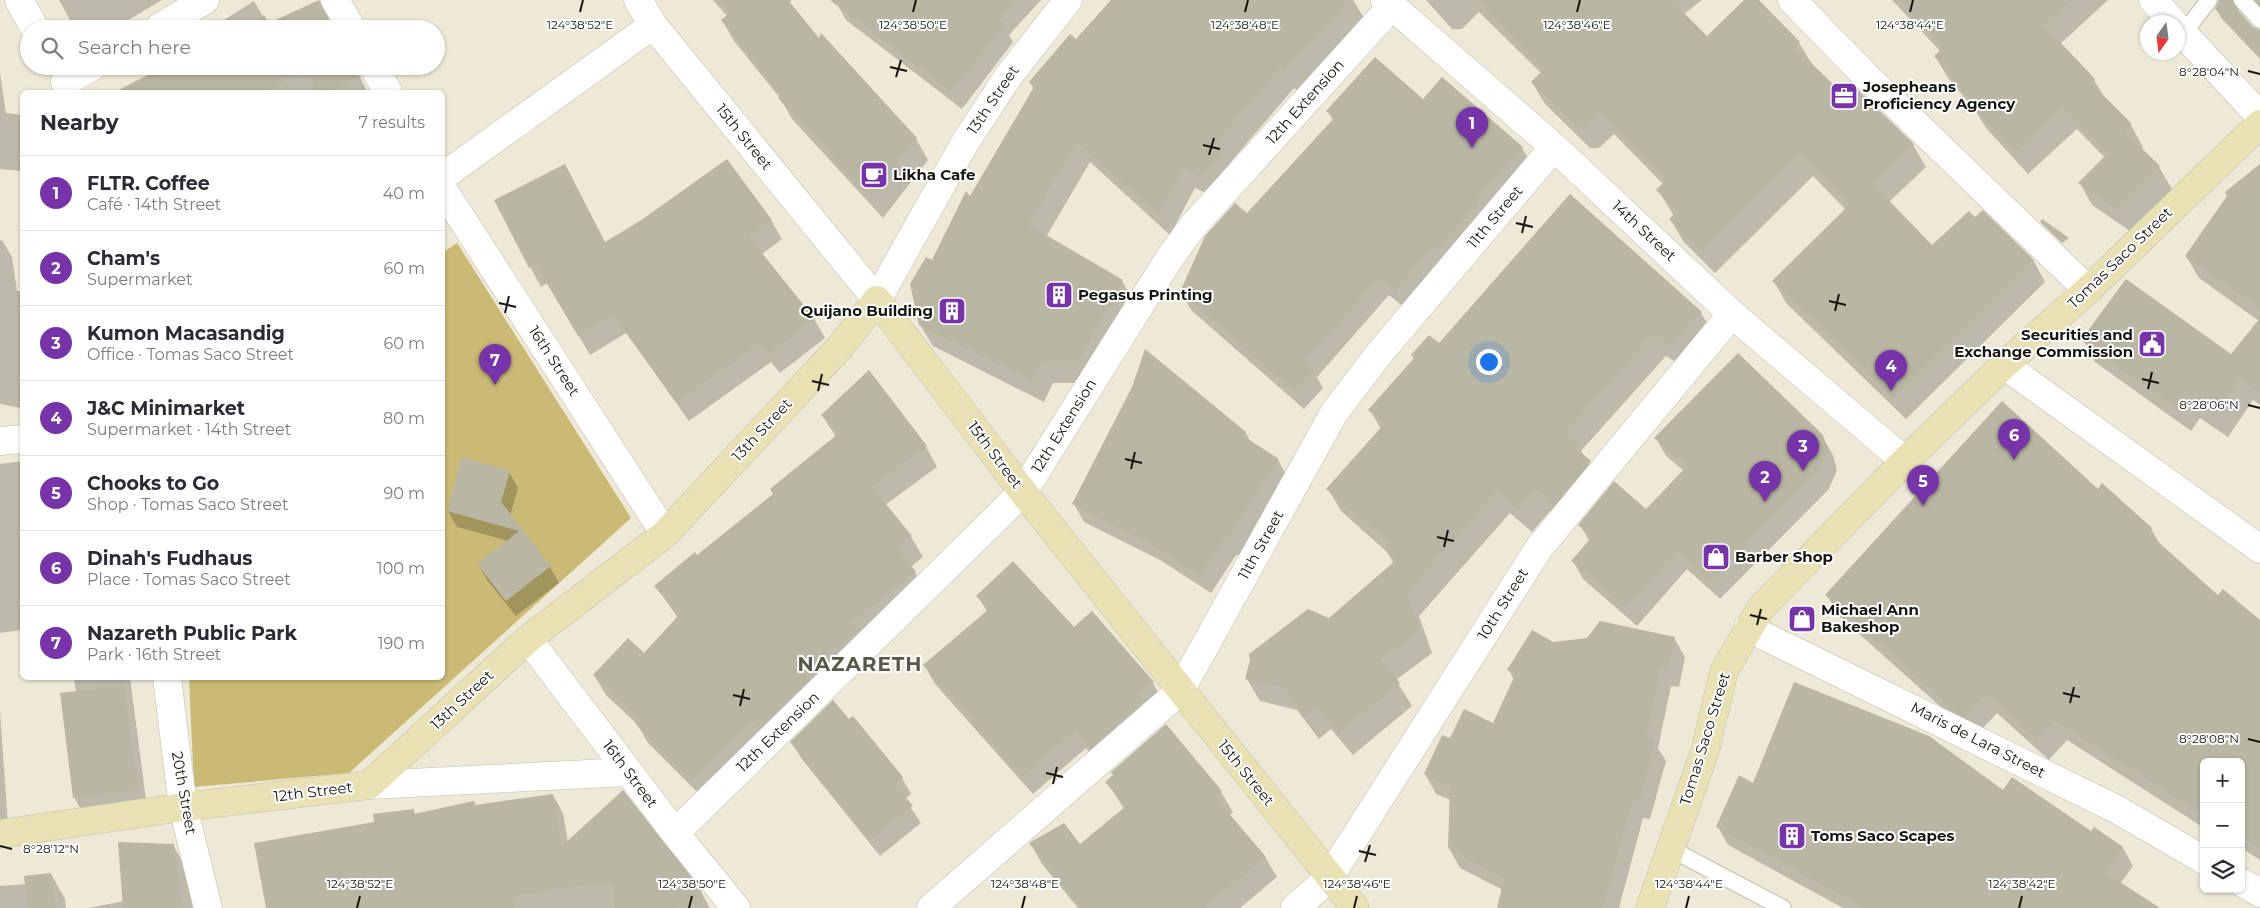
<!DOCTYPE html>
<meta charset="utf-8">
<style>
:root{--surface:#fff;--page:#f7f7f7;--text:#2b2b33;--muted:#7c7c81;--line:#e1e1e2;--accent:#7634a8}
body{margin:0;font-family:Montserrat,sans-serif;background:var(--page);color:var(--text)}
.controls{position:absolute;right:15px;bottom:15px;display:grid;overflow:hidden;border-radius:8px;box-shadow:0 1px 4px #0004}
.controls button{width:45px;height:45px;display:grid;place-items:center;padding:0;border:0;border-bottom:1px solid var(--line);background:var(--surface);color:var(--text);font:25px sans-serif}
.compass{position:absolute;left:2140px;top:15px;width:45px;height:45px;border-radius:50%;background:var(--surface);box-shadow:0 1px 4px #0004;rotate:194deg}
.you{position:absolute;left:1488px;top:361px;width:18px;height:18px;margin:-12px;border:4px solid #fff;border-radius:50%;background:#1a73e8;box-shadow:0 0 0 8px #1a73e833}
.badge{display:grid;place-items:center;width:32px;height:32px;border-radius:50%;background:var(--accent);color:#fff;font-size:16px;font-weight:700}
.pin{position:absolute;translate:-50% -41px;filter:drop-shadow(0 1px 2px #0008)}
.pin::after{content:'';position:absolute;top:26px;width:18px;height:15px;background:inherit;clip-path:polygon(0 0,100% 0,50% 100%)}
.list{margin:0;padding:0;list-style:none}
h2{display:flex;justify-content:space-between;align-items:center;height:65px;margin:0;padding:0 20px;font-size:21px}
h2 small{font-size:16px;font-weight:400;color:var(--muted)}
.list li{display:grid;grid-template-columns:32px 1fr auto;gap:15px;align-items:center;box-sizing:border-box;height:75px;padding:0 20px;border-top:1px solid var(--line)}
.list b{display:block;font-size:19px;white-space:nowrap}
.list p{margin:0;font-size:16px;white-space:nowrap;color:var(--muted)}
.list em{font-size:16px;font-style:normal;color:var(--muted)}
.icon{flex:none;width:28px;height:28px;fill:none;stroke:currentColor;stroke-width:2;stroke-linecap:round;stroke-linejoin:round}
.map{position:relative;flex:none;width:2260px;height:908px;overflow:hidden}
.search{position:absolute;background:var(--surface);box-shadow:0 1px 4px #0004;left:20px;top:20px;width:425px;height:55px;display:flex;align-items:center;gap:12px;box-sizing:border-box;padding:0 18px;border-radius:28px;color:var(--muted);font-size:19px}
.panel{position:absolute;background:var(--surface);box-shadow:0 1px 4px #0004;left:20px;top:90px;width:425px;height:590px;border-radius:8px}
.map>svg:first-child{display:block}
</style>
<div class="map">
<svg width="2260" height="908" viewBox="0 0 2260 908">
<rect width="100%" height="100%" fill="#ede9d6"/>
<path fill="#caba75" d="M457,243L631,518L349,773L194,787L189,678H442V253Z"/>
<path fill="#0003" d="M59,0H162L113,29H75Z
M713,0H792L789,3L819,40L821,36L916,139L928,160L883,218L792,119L780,98L734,41L722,20L727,16Z
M839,0H1041L1009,35L1013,42L962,109L846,20L837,4Z
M1113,0H1353L1364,18L1298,91L1294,88L1229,164L1236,175L1215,197L1195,188L1170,235L1090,162L1046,237L1122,281L1134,302L1091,383H1053L1044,402L933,346L920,325L932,262L1034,89L1030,82L1076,41Z
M1426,0H1702L1684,14L1707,38L1746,0H1757L1799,43L1812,64L1848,101L1858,91L1913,145L1926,167L1889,202L1932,247L2033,260L2045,282L1906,419L1786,303L1774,281L1846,210L1813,176L1715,273L1683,241L1671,220L1674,216L1658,190L1664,185L1614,134L1599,148H1590L1545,104L1532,82L1541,73L1479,12L1462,29H1452Z
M1892,0H2108L2060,44L2094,80L2106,100L2131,125L2143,147L2141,149L2159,167L2172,189L2130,231L2092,205L2080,183L2105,158L2077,129L2028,174L1986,128L1975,110L1948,78L1935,56L1941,52Z
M2217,0H2245L2238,7L2239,13L2256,31L2260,30V59L2222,19L2216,8L2220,1Z
M2246,0H2260V9Z
M254,1L268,25L319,1L334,29H210Z
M168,66H355L367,92H121Z
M0,73L6,113L22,115L21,171L0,169Z
M1442,79L1522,148L1532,165L1405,308L1389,295L1317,377L1323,388L1304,409L1191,310L1181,292L1247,215L1333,121L1328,111L1423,101Z
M2260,165V405L2253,400L2228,437L2200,418L2191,431L2095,362L2083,340L2231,356L2259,321L2199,278L2186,256Z
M1570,196L1701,313L1714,335L1683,366L1666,356L1581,451L1603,484L1568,526L1550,511L1532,532L1510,513L1419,616L1432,653L1396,680L1412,706L1353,755L1331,729L1319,739L1297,710L1260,701L1247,679L1329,619L1394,564L1387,552L1341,511L1328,489L1381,429L1370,410L1414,359L1413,356L1439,345Z
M495,201L605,243L771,220L782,239L762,254L814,319L825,338L780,373L771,362L689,421L626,333L590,355L548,283L541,287Z
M2,240L12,257L17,291H22V408H21L0,404V241Z
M1146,351L1246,433L1251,443L1278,460L1288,478L1239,555H1236L1211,593L1160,560L1084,522L1074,504L1133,388Z
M822,415L926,447L937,467L885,505L911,537L923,557L911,567L927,592L705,800L648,743L637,724L606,695L594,675L644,654L678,618L656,586L697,556L774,494L836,437Z
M1822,436L1833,455L1837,470L1829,489L1720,599L1687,569L1637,626L1583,579L1573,561L1590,542L1580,525L1646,511L1684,471L1666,456L1656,438Z
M22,461V630L0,633V464Z
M509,472L518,488L510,516L550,567L559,583L516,616L487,580L478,564L509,541L457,527L448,511Z
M2102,485L2151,529L2161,546L2218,597L2260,622V860L2241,848V762H2204V828L2067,740L2049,760L1997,713L1976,736L1970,733L1838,615L1827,595L2098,490Z
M978,596L1074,628L1153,683L1163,701L1101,766L1086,748L1033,794L935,684L925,666L987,612Z
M1674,638L1685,657L1679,687L1671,686L1658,748L1666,761L1650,819L1643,818L1619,908H1498L1503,890L1460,868L1449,848L1451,800L1436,794L1425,774L1451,740L1494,724L1514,680L1509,670L1552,643Z
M74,678H130L147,807L84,815L74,797L76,692Z
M0,711L8,825L0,826Z
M853,718L902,778L911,794L905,799L921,823L880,856L801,758L792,742Z
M1107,782L1221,792L1233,812L1229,815L1265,857L1277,877L1240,908H1078L1042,864L1031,844L1080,846L1124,809Z
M1754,785L2003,791L2092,833L2095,829L2123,848L2133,866L2120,884L2157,908H1843L1728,845L1718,827Z
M553,795L563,813L568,842L700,890L710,908H268L376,823L413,810L416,815Z
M173,845L187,870L193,908H89L124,901Z
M51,874L65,899L66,908H0V886L26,884Z"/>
<path fill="#bab6a4" d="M319,0L334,29H237L264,15L269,23Z
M718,0H788L819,38L821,33L917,138L871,198L778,98L781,95L721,20L730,13Z
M830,0H1017L999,20L1005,25L952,93Z
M1111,0H1350L1285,71L1281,67L1215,145L1224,153L1203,177L1183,168L1158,215L1077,142L1029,225L1123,280L1079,362H1041L1032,381L919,325L910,284L926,257L932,260L966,191L970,196L1034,87L1029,82L1070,34L1076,39Z
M1476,0H1671L1707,36L1744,0H1759L1800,42L1795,47L1848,99L1858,90L1914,144L1873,184L1932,245L1969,211L1975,217L1983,210L2034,260L1893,399L1772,281L1849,205L1800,155L1702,252L1669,219L1678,211L1656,190L1666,180L1600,113L1587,127H1576L1531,82L1544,69Z
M1899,0H2072L2044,25L2095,79L2091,83L2132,124L2124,131L2160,166L2117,209L2078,183L2108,153L2063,108L2015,153L1972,106L1975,103L1934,56L1943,48Z
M2219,0H2232L2235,7L2253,27L2260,30V56L2215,9Z
M1375,57L1423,99L1442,77L1523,147L1476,201L1479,204L1436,251L1433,248L1395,292L1379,279L1305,362L1314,370L1294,392L1180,292L1205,236L1235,203L1247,213L1334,118L1326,111Z
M165,66H354L359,78L328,92H317L306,68L267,92H115Z
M727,159L772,220L749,237L815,319L768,355L759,344L677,403L614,315L578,336L536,265L529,268L494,200L565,164L605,242L640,221Z
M2260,164V308L2185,256L2227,196L2225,192Z
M1570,194L1702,312L1670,345L1653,334L1566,433L1578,443L1575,447L1591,461L1555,505L1537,489L1518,510L1497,491L1407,593L1420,631L1381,660L1400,683L1339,734L1317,708L1305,717L1283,688L1245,679L1250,660L1249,654L1308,609L1329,618L1396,560L1384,549L1389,543L1326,489L1384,424L1368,410L1414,358L1411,355L1429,335L1439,343Z
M2042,219L2069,238L2062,243L2040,222Z
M2126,279L2231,354L2260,318V395L2240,379L2215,416L2187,396L2178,410L2081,340Z
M1145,349L1246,432L1243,436L1279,459L1229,537H1226L1200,576L1148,542L1072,504L1132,387Z
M1738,353L1823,435L1828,451L1819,471L1709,582L1677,552L1626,609L1571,561L1592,537L1578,525L1614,481L1646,509L1687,466L1654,438Z
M869,370L927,446L872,487L912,536L898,548L916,572L853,622L859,630L808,671L813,676L760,728L754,721L693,781L635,723L640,719L593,675L628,638L644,653L679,615L654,586L695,552L697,555L773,494L770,489L839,433L821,415Z
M2002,401L2098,489L2102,483L2152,528L2148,533L2218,595L2223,589L2260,620V848L2241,837V762H2204V816L2055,721L2037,740L1985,694L1964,717L1957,713L1825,595Z
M462,457L510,471L501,502L551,566L506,601L477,564L519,531L447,511Z
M1013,561L1074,627L1092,611L1154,682L1140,694L1145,700L1090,749L1075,731L1022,777L923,665L989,609L976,596Z
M1600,621L1675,637L1668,669L1661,667L1646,738L1655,740L1640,801L1633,799L1603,908H1497L1504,879L1448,848L1450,787L1424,774L1442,735L1450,738L1464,709L1493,723L1515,675L1507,670L1532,630L1553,642L1587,638Z
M1794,682L1929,736L2003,790L2012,777L2091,831L2094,827L2123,847L2106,873L2160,908H1864L1716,827L1739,775L1753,783Z
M124,685L138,790L73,798L60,693Z
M833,700L849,719L853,716L903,777L895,784L913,806L870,841L790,742Z
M1166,724L1222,791L1215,797L1266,857L1204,908H1081L1029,843L1064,823L1080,844L1126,806L1105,782L1113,775L1111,772Z
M623,790L701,889L702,905L671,908H615L613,884L568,887L512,896L515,908H266L254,843L374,822L373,814L414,809V814L474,801L475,805L553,794L562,846Z
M118,842L174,844L183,908H123Z
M51,873L56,908H28L24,876Z"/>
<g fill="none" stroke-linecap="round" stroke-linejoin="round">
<defs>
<path id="lane" d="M2242,0L2260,20
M2183,34L2209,0
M1671,849L1783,908"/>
<path id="street" d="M19,0L35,29
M335,0L352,29
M638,0L653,25L877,300L966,141L1010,74L1068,0
M1385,0L1554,147L1732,314L1905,461
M1792,0L1866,76L2088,290
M2153,0L2173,22
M2178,28L2260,116
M157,29L205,0
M373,66L388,92
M65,82L93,66
M442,177L653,25
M442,188L665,534
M2004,365L2260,549
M0,441L22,439
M1748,628L2118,810L2204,860
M528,639L675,833L736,908
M167,678L183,807L208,908
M369,785L628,772
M675,833L1023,492L1169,259L1193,226L1392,6
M2241,882L2260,893
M931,908L1180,691L1334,413L1378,355L1554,147
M1295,908L1329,878L1539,548L1732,314"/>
<path id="secondary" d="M0,834L183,807L369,785L528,639L665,534L840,347L877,300L1023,492L1355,908
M1650,908L1705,751L1724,671L1761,608L1905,461L2004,365L2088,290L2260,124"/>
</defs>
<use href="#lane" stroke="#c2bead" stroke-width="18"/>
<use href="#street" stroke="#c2bead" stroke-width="29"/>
<use href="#secondary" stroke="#c2bead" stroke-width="29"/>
<use href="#lane" stroke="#fff" stroke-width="16"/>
<use href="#street" stroke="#fff" stroke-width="28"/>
<use href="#secondary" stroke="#e9e1b3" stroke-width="28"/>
</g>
<path fill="none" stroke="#16150f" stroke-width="2" d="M580,12L583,0M913,12L916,0M1245,12L1248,0M1577,12L1580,0M1910,12L1913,0M890,67L907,71M2248,71L2260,74M896,77L901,60M1203,145L1220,149M1209,155L1214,138M1516,223L1533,227M1522,233L1526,216M1829,301L1846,305M499,303L516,307M1835,311L1839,294M505,313L509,296M2142,379L2159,383M812,381L829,385M2148,389L2152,372M818,391L822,374M2248,405L2260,408M1125,459L1142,463M1131,469L1135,452M1437,537L1454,541M1444,547L1448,530M1750,615L1767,619M1757,625L1761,609M2063,693L2080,697M733,695L750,699M2070,703L2074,687M740,706L744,689M2248,739L2260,742M1046,773L1063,777M1053,784L1057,767M0,846L12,849M1359,851L1376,855M1365,862L1370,845M357,908L360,896M689,908L692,896M1022,908L1025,896M1354,908L1357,896M1686,908L1689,896M2019,908L2022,896"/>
<defs>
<symbol id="office-square" viewBox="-11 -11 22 22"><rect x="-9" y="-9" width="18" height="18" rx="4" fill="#7634a8" stroke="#fff"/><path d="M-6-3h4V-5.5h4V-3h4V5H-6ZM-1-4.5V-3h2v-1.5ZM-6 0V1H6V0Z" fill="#fff"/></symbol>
<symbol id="cafe-square" viewBox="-11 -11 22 22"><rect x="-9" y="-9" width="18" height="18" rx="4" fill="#7634a8" stroke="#fff"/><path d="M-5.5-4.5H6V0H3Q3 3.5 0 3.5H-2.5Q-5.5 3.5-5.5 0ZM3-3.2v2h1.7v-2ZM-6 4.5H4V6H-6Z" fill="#fff"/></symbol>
<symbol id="building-square" viewBox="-11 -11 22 22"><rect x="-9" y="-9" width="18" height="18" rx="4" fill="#7634a8" stroke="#fff"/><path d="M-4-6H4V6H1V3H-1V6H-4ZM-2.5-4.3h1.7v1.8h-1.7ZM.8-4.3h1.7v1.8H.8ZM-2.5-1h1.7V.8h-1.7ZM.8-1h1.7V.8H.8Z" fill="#fff"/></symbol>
<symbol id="civic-square" viewBox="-11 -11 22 22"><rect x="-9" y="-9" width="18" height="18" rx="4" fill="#7634a8" stroke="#fff"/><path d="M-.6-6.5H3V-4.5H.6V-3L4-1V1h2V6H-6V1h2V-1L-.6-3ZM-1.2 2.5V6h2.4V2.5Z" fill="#fff"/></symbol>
<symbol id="shop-square" viewBox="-11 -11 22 22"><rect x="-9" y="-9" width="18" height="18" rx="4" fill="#7634a8" stroke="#fff"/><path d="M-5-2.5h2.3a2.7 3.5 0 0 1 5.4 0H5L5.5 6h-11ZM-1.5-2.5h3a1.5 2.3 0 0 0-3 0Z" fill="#fff"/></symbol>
</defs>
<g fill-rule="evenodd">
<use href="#office-square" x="1828" y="80" width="32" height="32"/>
<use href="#cafe-square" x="858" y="159" width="32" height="32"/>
<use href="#building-square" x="1043" y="279" width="32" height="32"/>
<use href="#building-square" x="936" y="295" width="32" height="32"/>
<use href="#civic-square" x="2136" y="328" width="32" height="32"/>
<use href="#shop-square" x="1700" y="541" width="32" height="32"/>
<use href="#shop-square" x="1786" y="603" width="32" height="32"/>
<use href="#building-square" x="1776" y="820" width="32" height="32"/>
</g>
<g text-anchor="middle" stroke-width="4" stroke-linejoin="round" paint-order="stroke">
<g font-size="15" font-weight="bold" fill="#16150f" stroke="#fff" text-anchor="start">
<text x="1863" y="92">Josepheans<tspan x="1863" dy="17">Proficiency Agency</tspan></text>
<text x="893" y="180">Likha Cafe</text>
<text x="1078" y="300">Pegasus Printing</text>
<text x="933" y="316" text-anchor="end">Quijano Building</text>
<text x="2133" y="340" text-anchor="end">Securities and<tspan x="2133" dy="17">Exchange Commission</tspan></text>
<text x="1735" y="562">Barber Shop</text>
<text x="1821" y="615">Michael Ann<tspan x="1821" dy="17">Bakeshop</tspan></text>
<text x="1811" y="841">Toms Saco Scapes</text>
</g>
<g font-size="15" fill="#16150f" stroke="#fff">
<text transform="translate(993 100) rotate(-56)" y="5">13th Street</text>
<text transform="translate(1305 102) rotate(-48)" y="5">12th Extension</text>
<text transform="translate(744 137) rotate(51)" y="5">15th Street</text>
<text transform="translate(1495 217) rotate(-50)" y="5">11th Street</text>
<text transform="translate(1644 231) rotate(43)" y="5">14th Street</text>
<text transform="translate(2120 258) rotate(-44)" y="5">Tomas Saco Street</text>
<text transform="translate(554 361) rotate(57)" y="5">16th Street</text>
<text transform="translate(1064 426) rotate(-58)" y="5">12th Extension</text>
<text transform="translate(762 430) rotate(-47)" y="5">13th Street</text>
<text transform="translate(995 455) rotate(53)" y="5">15th Street</text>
<text transform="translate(1261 545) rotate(-61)" y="5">11th Street</text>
<text transform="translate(1503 604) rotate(-58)" y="5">10th Street</text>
<text transform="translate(462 700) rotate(-43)" y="5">13th Street</text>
<text transform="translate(778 732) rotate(-44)" y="5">12th Extension</text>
<text transform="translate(1705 739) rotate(-73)" y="5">Tomas Saco Street</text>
<text transform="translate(1978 740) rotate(27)" y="5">Maris de Lara Street</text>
<text transform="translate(1246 773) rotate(51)" y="5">15th Street</text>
<text transform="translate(630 774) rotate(53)" y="5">16th Street</text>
<text transform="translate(313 792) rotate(-7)" y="5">12th Street</text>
<text transform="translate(184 793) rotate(80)" y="5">20th Street</text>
</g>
<g font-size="20" font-weight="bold" letter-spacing="1" fill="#5b5748" stroke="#fff">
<text x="860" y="671">NAZARETH</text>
</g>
</g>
<g font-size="12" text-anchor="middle" fill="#16150f" stroke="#fff" stroke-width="4" stroke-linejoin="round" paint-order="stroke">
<text x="580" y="29">124°38'52"E</text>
<text x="913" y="29">124°38'50"E</text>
<text x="1245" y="29">124°38'48"E</text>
<text x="1577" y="29">124°38'46"E</text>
<text x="1910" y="29">124°38'44"E</text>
<text x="2209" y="76">8°28'04"N</text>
<text x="2209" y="409">8°28'06"N</text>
<text x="2209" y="743">8°28'08"N</text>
<text x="51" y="853">8°28'12"N</text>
<text x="360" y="888">124°38'52"E</text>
<text x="692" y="888">124°38'50"E</text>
<text x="1025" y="888">124°38'48"E</text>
<text x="1357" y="888">124°38'46"E</text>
<text x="1689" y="888">124°38'44"E</text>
<text x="2022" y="888">124°38'42"E</text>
</g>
</svg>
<div class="controls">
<button>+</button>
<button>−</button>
<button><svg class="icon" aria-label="layers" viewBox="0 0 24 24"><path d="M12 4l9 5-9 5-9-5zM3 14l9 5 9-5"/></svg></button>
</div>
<svg class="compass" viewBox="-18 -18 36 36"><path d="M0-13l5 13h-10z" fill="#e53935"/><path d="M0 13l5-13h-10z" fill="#7c7c81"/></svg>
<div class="you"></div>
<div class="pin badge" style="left:1472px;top:148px">1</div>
<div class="pin badge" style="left:1765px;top:502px">2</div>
<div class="pin badge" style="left:1803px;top:471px">3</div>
<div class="pin badge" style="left:1891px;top:391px">4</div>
<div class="pin badge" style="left:1923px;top:506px">5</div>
<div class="pin badge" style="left:2014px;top:460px">6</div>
<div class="pin badge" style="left:495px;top:385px">7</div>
<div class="search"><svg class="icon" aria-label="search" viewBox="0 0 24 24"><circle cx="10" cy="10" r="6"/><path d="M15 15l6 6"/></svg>Search here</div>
<section class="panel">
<h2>Nearby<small>7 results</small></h2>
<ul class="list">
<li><span class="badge">1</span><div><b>FLTR. Coffee</b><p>Café · 14th Street</p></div><em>40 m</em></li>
<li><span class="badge">2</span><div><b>Cham's</b><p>Supermarket</p></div><em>60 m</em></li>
<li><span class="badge">3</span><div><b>Kumon Macasandig</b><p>Office · Tomas Saco Street</p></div><em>60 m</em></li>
<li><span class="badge">4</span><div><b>J&amp;C Minimarket</b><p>Supermarket · 14th Street</p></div><em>80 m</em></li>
<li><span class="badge">5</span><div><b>Chooks to Go</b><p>Shop · Tomas Saco Street</p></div><em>90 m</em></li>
<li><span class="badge">6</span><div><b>Dinah's Fudhaus</b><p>Place · Tomas Saco Street</p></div><em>100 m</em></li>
<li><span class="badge">7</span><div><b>Nazareth Public Park</b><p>Park · 16th Street</p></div><em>190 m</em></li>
</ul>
</section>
</div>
